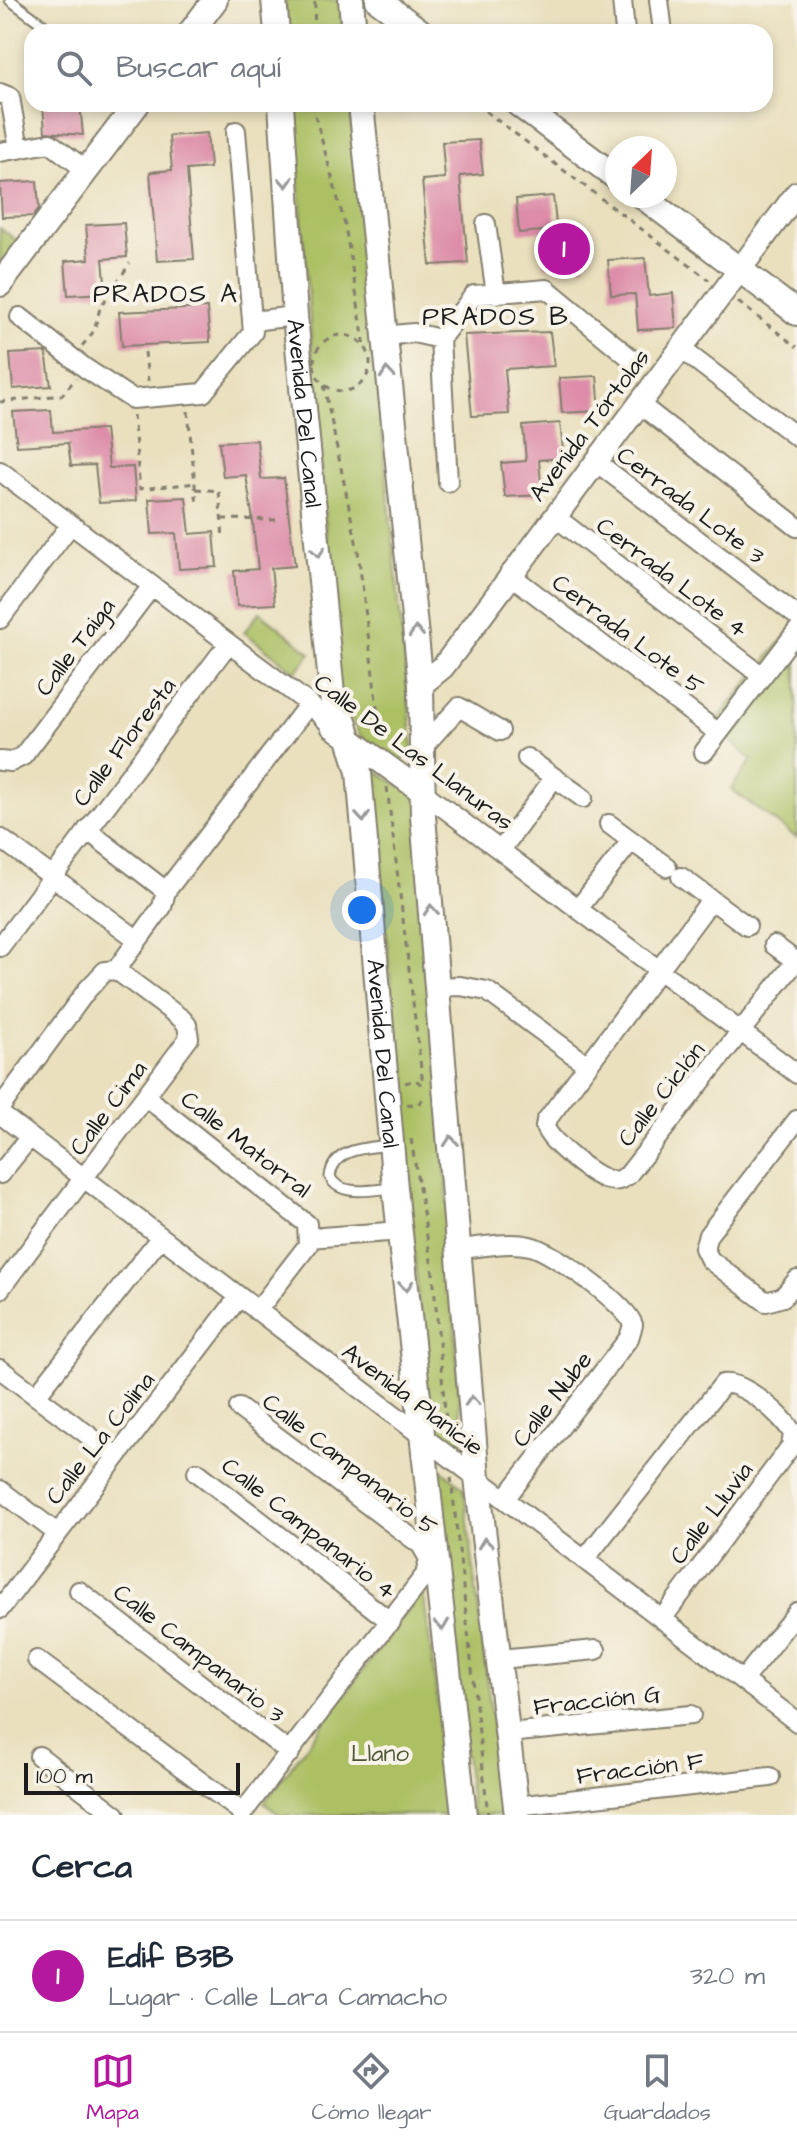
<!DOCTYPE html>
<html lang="es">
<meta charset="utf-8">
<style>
:root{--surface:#fff;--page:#f6f6f7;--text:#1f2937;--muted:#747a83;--line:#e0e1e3;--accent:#b5179e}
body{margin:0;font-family:"Architects Daughter",sans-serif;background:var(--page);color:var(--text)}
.compass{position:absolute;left:605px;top:136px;width:72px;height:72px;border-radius:50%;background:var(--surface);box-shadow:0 4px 12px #0003;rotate:25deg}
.scale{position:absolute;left:24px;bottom:20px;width:216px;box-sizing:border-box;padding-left:8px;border:4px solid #1c1c1c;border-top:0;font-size:22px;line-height:28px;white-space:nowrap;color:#1c1c1c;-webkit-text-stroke:6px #f7f3e8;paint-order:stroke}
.you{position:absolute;left:362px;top:910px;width:28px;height:28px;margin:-20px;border:6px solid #fff;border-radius:50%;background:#1a73e8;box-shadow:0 0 0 12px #1a73e833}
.badge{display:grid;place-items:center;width:52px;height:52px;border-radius:50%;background:var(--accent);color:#fff;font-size:26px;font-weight:700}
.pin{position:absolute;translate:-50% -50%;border:4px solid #fff;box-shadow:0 2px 8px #0006}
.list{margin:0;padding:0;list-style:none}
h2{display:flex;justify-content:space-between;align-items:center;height:104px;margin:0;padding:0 32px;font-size:34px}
h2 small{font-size:26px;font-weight:400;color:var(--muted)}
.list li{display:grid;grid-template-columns:52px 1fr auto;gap:24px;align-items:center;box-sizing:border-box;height:112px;padding:0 32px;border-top:2px solid var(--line)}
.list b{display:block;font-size:30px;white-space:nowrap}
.list p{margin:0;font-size:26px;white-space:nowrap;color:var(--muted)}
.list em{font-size:26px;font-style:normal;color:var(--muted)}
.icon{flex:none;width:44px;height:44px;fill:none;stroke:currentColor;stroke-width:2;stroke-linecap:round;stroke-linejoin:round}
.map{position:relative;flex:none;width:797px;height:1815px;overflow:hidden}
.search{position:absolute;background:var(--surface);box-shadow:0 4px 12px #0003;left:24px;right:24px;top:24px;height:88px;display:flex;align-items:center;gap:20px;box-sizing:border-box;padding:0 28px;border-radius:24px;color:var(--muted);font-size:30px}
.sheet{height:216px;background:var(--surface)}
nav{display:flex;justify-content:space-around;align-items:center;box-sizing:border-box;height:112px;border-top:2px solid var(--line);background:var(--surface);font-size:22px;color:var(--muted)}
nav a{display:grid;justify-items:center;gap:4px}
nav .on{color:var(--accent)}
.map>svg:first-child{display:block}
</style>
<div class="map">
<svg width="797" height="1815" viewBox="0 0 797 1815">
<rect width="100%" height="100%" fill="#f7f3e8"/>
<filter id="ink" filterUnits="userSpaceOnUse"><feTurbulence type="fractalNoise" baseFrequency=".0125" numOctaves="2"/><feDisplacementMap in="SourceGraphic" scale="16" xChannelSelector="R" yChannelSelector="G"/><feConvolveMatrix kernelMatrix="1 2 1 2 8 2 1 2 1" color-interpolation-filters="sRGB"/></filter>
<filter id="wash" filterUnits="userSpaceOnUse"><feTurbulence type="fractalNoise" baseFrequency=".006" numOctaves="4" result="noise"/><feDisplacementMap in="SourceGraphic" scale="32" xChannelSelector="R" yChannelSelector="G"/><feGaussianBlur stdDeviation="1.8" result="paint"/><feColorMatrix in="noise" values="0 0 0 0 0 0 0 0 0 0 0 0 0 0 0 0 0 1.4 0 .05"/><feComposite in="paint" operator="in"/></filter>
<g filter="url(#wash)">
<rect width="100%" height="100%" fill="#eae0be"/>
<path fill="#acc064" stroke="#646e40" stroke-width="2" d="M285,0H340L343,32H288Z
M293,104H350L413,747L398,765L360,735L339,698Z
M0,228L19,242L0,266Z
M260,612L311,653L296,672L244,632Z
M797,622V838L731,789L752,760L713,725Z
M372,768L424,802L462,1445L429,1422Z
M432,1462L464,1488L503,1815H472Z
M423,1590L452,1815H280L264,1803Z"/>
<g id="blocks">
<path fill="#dd8da9" d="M43,104H80L83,135L45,132Z
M207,133L210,168L187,170L194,259L157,261L150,172L172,170L169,136Z
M479,140L483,174L460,176L468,263L430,265L422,180L445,178L442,142Z
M37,181L39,208L33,216L2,217L0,183Z
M553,196L557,233L582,232L585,266H545L542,231L519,233L516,199Z
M124,223L127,257L103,259L106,293L68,295L65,261L89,259L86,225Z
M645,258L649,296L673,293L676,328L638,330L635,294L611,295L608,260Z
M207,308L210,342L122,346L119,312Z
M550,332L554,366L505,369L509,414L472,416L464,335Z
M46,352L51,386L13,389L10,354Z
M597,376L600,411L562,413L559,378Z
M51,410L53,432L105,429L109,468L133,467L136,501L99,503L95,465L71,466L68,443L17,446L13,412Z
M560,423L564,458L539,460L542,495L505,497L501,463L526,461L523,426Z
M257,440L261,479L284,478L295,566L271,568L275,604L237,606L234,571L258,569L252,514L246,475L223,477L219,442Z
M186,497L190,534L214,532L217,567L179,569L176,533L152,534L149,499Z"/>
</g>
</g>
<g filter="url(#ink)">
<use href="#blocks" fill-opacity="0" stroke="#837e6d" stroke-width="2"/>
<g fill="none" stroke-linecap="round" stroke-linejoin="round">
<defs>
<path id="service" d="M10,0L53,32
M391,1145C367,1148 333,1147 330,1177C340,1198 374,1189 393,1188"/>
<path id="minor" d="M622,0L625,32
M659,0L663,32
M0,93L10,97L19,149
M0,152L50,143L87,171
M486,224L496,294
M20,317L85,368L132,399L203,393L253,332L236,131
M252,321L295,316
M383,336L414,333L440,339L448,482
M440,339L474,295L547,289L634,361
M680,348L797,437
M638,403L797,527
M595,461L797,616
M0,471L309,704L332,726
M554,516L762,676
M509,574L717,732
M0,619L71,524
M422,748L459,707L500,731
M704,752L797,631
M527,758L583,798
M0,761L11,762L23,756L152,586
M424,793L797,1074
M609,824L667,867
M87,830L166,891
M0,838L138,940
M501,850L554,778
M681,877L747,926
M711,900L546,1121L545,1127C550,1142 594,1178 610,1180C617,1182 622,1179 628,1175L796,961
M578,909L631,841
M774,945L797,962
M0,947L228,644
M116,970L162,907L166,891L309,704
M437,987L460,986L487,991L586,1064
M146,1097L307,1224L308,1245L257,1311
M0,1108L87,990L105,971L116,970
M0,1114L797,1722
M797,1120L708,1235L704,1248L710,1260L766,1302L783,1297L797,1280
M0,1174L30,1137
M309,1238L401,1231
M460,1249C482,1247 508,1241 530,1246C551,1250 628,1305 633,1325L629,1338L505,1499
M0,1289L189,1038L187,1025L182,1019L116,970
M0,1369L116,1456
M36,1396L160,1238
M239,1408L421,1545L429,1559L425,1575L241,1815
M197,1472L391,1622
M0,1490L57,1533
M585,1559L723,1384C744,1381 784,1416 793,1434L791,1446L662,1619
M79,1591L290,1753
M0,1609L239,1297
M500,1659L596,1650
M37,1660L243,1813
M743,1680L797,1612
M508,1733L691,1715
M39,1756L116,1815
M516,1806L770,1777"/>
<path id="tertiary" d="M421,685L443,667L797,193
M332,726L424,793"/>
<g id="secondary">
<path d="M274,0L277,32"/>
<path d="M351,0L354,32"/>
<path d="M378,0L421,32"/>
<path d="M191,32L215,0"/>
<path id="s1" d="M281,104L295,316L333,704L344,721L359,772L395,1188L464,1815"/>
<path d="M361,104L421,685L423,816L477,1478L517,1815"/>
<path d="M518,104L617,178"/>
<path d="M642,196L797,313"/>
<path d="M0,284L137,104"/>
</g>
</defs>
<use href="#service" stroke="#837e6d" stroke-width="13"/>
<use href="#minor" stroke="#837e6d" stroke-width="22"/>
<use href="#tertiary" stroke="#837e6d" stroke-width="26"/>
<use href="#secondary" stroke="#837e6d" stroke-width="28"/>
<path stroke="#837e6d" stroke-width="3" stroke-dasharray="6 6" stroke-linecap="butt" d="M373,26L381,32
M314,32L315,0
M312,104L345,225L365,347
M476,104L709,280
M738,302L797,347
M314 363a28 28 0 1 1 56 0a28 28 0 1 1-56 0Z
M82,346L94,331L100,308L130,263
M145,352L148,381
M324,385L358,551L381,740
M0,402L62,395L76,378
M188,411L197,506
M133,415L140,489L196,483
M196,489L219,491L223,538
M222,519L280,520
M387,787L423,1085
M405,1083L416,1080L425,1088
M407,1104L417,1105L426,1096
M411,1139L433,1273L447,1433
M451,1477L488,1815"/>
<use href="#service" stroke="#fff" stroke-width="9"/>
<use href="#minor" stroke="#fff" stroke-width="18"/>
<use href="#tertiary" stroke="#fff" stroke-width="22"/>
<use href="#secondary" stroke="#fff" stroke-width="24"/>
</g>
<defs><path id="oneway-chevron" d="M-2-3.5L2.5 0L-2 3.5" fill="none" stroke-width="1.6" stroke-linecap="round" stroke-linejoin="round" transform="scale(2)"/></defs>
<g stroke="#999">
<use href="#oneway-chevron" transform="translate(286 182) rotate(86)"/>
<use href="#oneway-chevron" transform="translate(387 373) rotate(-96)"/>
<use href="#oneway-chevron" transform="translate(318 552) rotate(84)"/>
<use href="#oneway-chevron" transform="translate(416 632) rotate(-96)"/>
<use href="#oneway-chevron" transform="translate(363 817) rotate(85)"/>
<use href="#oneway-chevron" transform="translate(431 910) rotate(-95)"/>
<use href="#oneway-chevron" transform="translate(451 1141) rotate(-95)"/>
<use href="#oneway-chevron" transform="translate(406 1286) rotate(85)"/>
<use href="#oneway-chevron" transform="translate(472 1401) rotate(-94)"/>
<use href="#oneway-chevron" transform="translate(485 1543) rotate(-97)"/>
<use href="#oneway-chevron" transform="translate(442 1625) rotate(83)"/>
</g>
</g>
<g text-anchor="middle" stroke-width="8" stroke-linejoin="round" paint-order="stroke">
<g font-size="24" fill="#1c1c1c" stroke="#f7f3e8">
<text dy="8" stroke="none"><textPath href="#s1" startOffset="310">Avenida Del Canal</textPath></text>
<text transform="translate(589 425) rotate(-53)" y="8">Avenida Tórtolas</text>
<text transform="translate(691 505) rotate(37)" y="8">Cerrada Lote 3</text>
<text transform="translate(672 577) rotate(37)" y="8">Cerrada Lote 4</text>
<text transform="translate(628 634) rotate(37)" y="8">Cerrada Lote 5</text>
<text transform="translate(75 647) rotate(-53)" y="8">Calle Taiga</text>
<text transform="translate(124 742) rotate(-53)" y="8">Calle Floresta</text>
<text transform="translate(414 752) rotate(37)" y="8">Calle De Las Llanuras</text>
<text dy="8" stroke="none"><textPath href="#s1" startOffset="958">Avenida Del Canal</textPath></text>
<text transform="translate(661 1094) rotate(-52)" y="8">Calle Ciclón</text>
<text transform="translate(108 1108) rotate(-53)" y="8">Calle Cima</text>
<text transform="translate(246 1144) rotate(38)" y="8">Calle Matorral</text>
<text transform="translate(413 1399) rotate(37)" y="8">Avenida Planicie</text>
<text transform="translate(552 1399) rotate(-52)" y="8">Calle Nube</text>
<text transform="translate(100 1438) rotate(-52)" y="8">Calle La Colina</text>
<text transform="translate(350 1464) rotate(38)" y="8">Calle Campanario 5</text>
<text transform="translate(711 1513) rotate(-53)" y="8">Calle Lluvia</text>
<text transform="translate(309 1528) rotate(38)" y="8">Calle Campanario 4</text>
<text transform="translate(199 1653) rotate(38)" y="8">Calle Campanario 3</text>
<text transform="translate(597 1700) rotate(-6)" y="8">Fracción G</text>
<text transform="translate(640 1768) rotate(-7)" y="8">Fracción F</text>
</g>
<g font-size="24" fill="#4e5535" stroke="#f7f3e8">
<text x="380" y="1761">Llano</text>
</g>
<g font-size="26" letter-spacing="2" fill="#1c1c1c" stroke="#f7f3e8">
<text x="166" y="302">PRADOS A</text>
<text x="496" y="325">PRADOS B</text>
</g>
</g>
</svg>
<svg class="compass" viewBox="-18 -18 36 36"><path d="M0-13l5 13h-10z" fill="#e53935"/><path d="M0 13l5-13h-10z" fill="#747a83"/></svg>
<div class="scale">100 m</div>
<div class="you"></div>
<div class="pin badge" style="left:564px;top:249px">1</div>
<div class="search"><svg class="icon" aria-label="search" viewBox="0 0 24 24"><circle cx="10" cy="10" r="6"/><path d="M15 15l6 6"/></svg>Buscar aquí</div>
</div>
<section class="sheet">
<h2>Cerca<small></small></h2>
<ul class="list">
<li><span class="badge">1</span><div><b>Edif B3B</b><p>Lugar · Calle Lara Camacho</p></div><em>320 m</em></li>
</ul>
</section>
<nav>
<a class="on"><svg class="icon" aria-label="map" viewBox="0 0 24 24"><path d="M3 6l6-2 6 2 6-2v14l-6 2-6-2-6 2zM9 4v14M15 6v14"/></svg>Mapa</a>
<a><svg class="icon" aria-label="directions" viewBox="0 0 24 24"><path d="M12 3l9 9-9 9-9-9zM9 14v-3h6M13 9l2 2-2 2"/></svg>Cómo llegar</a>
<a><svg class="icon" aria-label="saved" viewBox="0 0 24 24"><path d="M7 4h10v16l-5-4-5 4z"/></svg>Guardados</a>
</nav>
